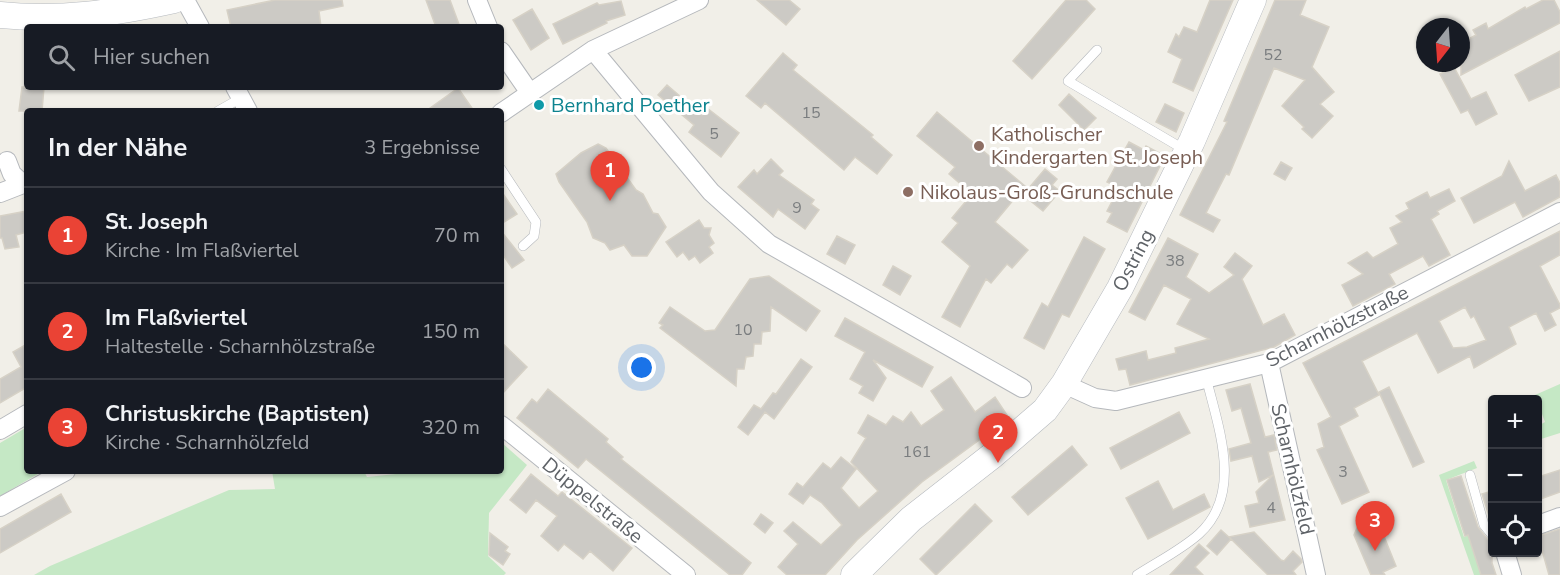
<!DOCTYPE html>
<html lang="de">
<meta charset="utf-8">
<style>
:root{--surface:#171b24;--page:#20242c;--text:#f1f3f6;--muted:#9ea1a6;--line:#363941;--accent:#ea4335}
body{margin:0;font-family:"Nunito Sans",sans-serif;background:var(--page);color:var(--text)}
.controls{position:absolute;right:18px;bottom:18px;display:grid;overflow:hidden;border-radius:6px;box-shadow:0 2px 4px #0004}
.controls button{width:54px;height:54px;display:grid;place-items:center;padding:0;border:0;border-bottom:2px solid var(--line);background:var(--surface);color:var(--text);font:30px sans-serif}
.compass{position:absolute;left:1416px;top:18px;width:54px;height:54px;border-radius:50%;background:var(--surface);box-shadow:0 2px 4px #0004;rotate:197deg}
.you{position:absolute;left:642px;top:368px;width:21px;height:21px;margin:-15px;border:4px solid #fff;border-radius:50%;background:#1a73e8;box-shadow:0 0 0 9px #1a73e833}
.badge{display:grid;place-items:center;width:39px;height:39px;border-radius:50%;background:var(--accent);color:#fff;font-size:20px;font-weight:700}
.pin{position:absolute;translate:-50% -50px;filter:drop-shadow(0 2px 3px #0008)}
.pin::after{content:'';position:absolute;top:32px;width:21px;height:18px;background:inherit;clip-path:polygon(0 0,100% 0,50% 100%)}
.list{margin:0;padding:0;list-style:none}
h2{display:flex;justify-content:space-between;align-items:center;height:78px;margin:0;padding:0 24px;font-size:26px}
h2 small{font-size:20px;font-weight:400;color:var(--muted)}
.list li{display:grid;grid-template-columns:39px 1fr auto;gap:18px;align-items:center;box-sizing:border-box;height:96px;padding:0 24px;border-top:2px solid var(--line)}
.list b{display:block;font-size:22px;white-space:nowrap}
.list p{margin:0;font-size:20px;white-space:nowrap;color:var(--muted)}
.list em{font-size:20px;font-style:normal;color:var(--muted)}
.icon{flex:none;width:33px;height:33px;fill:none;stroke:currentColor;stroke-width:2;stroke-linecap:round;stroke-linejoin:round}
.map{position:relative;flex:none;width:1560px;height:575px;overflow:hidden}
.search{position:absolute;background:var(--surface);box-shadow:0 2px 4px #0004;left:24px;top:24px;width:480px;height:66px;display:flex;align-items:center;gap:15px;box-sizing:border-box;padding:0 21px;border-radius:6px;color:var(--muted);font-size:22px}
.panel{position:absolute;background:var(--surface);box-shadow:0 2px 4px #0004;left:24px;top:108px;width:480px;height:366px;border-radius:6px}
.map>svg:first-child{display:block}
</style>
<div class="map">
<svg width="1560" height="575" viewBox="0 0 1560 575">
<rect width="100%" height="100%" fill="#f1efe8"/>
<path fill="#c5e8c5" d="M1560,384V433L1538,440V426L1545,422L1535,395Z
M27,427V471H43L0,496V443Z
M501,442L527,465L489,513L488,556L506,573L504,575H34L50,566L229,490L275,489L272,471H364L367,477L425,471H501Z
M1474,461L1477,468L1446,480L1464,537L1478,532L1481,575H1474L1439,475Z"/>
<path fill="#cccac5" stroke="#d6d1c6" stroke-width="1.5" fill-rule="evenodd" d="M275,0H342L343,6L319,11L321,27H231L227,10Z
M426,0H450L460,27H436Z
M757,0H789L800,9L786,25Z
M1066,0H1086L1095,9L1032,79L1013,61Z
M1210,0H1233L1193,91L1173,82L1182,59L1168,52L1176,34L1179,37L1184,27L1197,32Z
M1275,0H1306L1300,15L1329,27L1312,67L1334,92L1320,104L1333,116L1312,138L1302,129L1304,127L1282,106L1305,80L1274,68L1229,175L1226,174L1206,213L1220,220L1213,232L1180,215L1227,122L1224,121Z
M1543,0H1554L1560,12V23L1461,75V43L1476,35L1473,30L1486,23L1488,29L1525,7L1526,9Z
M621,1L625,15L606,21L607,23L563,44L553,24L597,3L599,5Z
M532,9L549,38L531,50L513,20Z
M1560,51V87L1529,101L1515,75Z
M783,53L797,65L793,70L873,135L871,137L892,155L877,174L855,157L844,170L765,103L761,108L746,96Z
M1454,67L1471,99L1486,92L1497,114L1476,125L1468,110L1461,113L1440,74Z
M667,85L702,115L707,108L739,133L721,157L689,132L694,125L658,95Z
M22,87H44L42,111H19Z
M458,88L474,111H426Z
M1069,94L1096,118L1084,130L1059,105Z
M1165,104L1184,113L1176,132L1156,122Z
M937,112L1025,186L995,222L1028,250L1012,268L1007,264L991,283L986,279L960,327L942,317L970,266L942,242L958,223L952,218L972,194L949,174L955,167L917,136Z
M1129,142L1144,150L1146,146L1165,156L1127,232L1107,222L1112,213L1107,211L1119,188L1107,182Z
M598,144L606,148L636,190L643,194L653,213L658,214L666,227L647,256H632L624,245L610,250L605,243L593,238L587,222L559,182L556,174L581,153Z
M771,159L783,171L779,175L814,200L811,204L819,210L805,229L778,209L773,217L738,187L754,170L757,174Z
M1509,161L1525,191L1556,175L1560,183V197L1523,217L1515,202L1474,223L1461,198L1502,176Z
M1281,162L1292,168L1285,180L1274,174Z
M1045,169L1057,179L1052,185L1060,191L1043,211L1023,195Z
M1449,189L1455,201L1437,211L1439,214L1431,219L1450,255L1429,266L1423,256L1389,274L1395,284L1353,306L1342,285L1363,274L1348,263L1367,252L1373,258L1398,244L1390,228L1402,222L1396,216L1409,209L1406,203L1427,192L1430,198Z
M501,191L517,214L501,224Z
M27,211V232L16,235L19,247L5,249L2,238H0V216Z
M699,220L704,228H711L709,235L714,243L709,247L713,253L700,263L695,256L689,260L683,252L677,257L666,242Z
M501,231L524,260L512,268L501,252Z
M1560,231V255L1540,266L1560,305V308L1550,313L1556,325L1545,331L1536,313L1509,327L1516,344L1474,368L1470,356L1438,373L1417,333L1362,361L1379,395L1354,408L1358,416L1339,426L1369,492L1342,504L1317,450L1324,447L1318,424L1331,417L1303,363ZM1465,307L1471,318L1474,316L1486,340L1467,347L1453,348L1439,321Z
M837,236L855,245L845,264L827,254Z
M1084,237L1105,249L1069,317L1062,314L1044,349L1024,338L1042,303L1048,307Z
M1168,238L1198,254L1186,277L1209,293L1234,275L1224,267L1235,253L1252,266L1242,279L1263,325L1284,314L1295,335L1274,347L1130,385L1126,369L1119,370L1116,359L1146,351L1148,360L1176,353L1175,348L1209,339L1177,324L1191,299L1164,285L1145,320L1129,312Z
M893,266L911,276L900,295L883,285Z
M769,276L820,311L806,331L771,307L770,331L762,332L761,344H754L753,356L746,357L744,369H737L736,386L660,328L663,325L659,323L670,307L705,331L715,330L750,279Z
M845,318L933,367L922,387L873,360L886,378L873,401L859,393L863,386L850,379L865,352L835,336Z
M501,342L527,367L501,395Z
M27,344V387L0,403V379L21,367L13,352Z
M801,359L812,367L774,419L765,412L748,435L738,427L754,405L761,409L773,393L776,394Z
M951,377L975,412L995,397L1009,418L922,482L857,540L825,575H787L778,567L798,544L784,531L793,522L821,545L842,525L822,503L810,495L803,504L789,494L797,483L803,487L823,463L831,469L841,457L856,469L841,488L859,508L878,491L851,462L866,438L858,433L868,415L886,425L893,416L903,422L911,412L921,426L944,410L931,391Z
M1250,384L1265,437L1274,435L1277,450L1268,452L1285,520L1250,527L1245,506L1259,503L1256,492L1273,475L1259,482L1252,456L1231,461L1229,449L1251,443L1241,408L1232,411L1226,390Z
M1389,387L1424,462L1413,467L1379,392Z
M548,389L608,439L606,442L623,457L621,459L751,563L742,575H730L586,459L578,468L517,418L532,399L537,403Z
M1179,412L1190,433L1121,469L1110,448Z
M1072,446L1087,465L1028,515L1012,497Z
M1560,470V492L1538,500V477Z
M531,474L558,496L562,492L632,548L613,571L590,551L583,559L564,544L558,551L541,536L557,516L536,500L526,513L510,500Z
M1461,476L1478,527L1487,539L1492,542V563L1496,575H1481L1468,535L1465,536L1447,480Z
M1158,481L1173,510L1204,494L1210,507L1148,539L1126,498Z
M1492,491V525L1482,494Z
M61,494L71,512L0,553V529Z
M975,504L992,521L936,575L920,559Z
M761,514L773,523L765,533L754,524Z
M1367,518L1379,524L1396,566L1383,572L1385,575H1371L1354,535L1360,521Z
M1560,529V575H1549L1538,536Z
M1221,530L1231,539L1217,555L1207,546Z
M1254,532L1281,560L1284,561L1293,551L1301,559L1302,562L1293,571L1296,575H1268L1229,537Z
M490,533L508,547L505,551L510,554L503,565L489,555Z
M1199,544L1209,553L1195,567L1203,575H1170Z"/>
<g fill="none" stroke-linecap="round" stroke-linejoin="round">
<defs>
<path id="lane" d="M1097,50L1068,81L1185,150
M218,111L241,98
M501,169L536,222L534,236L523,246
M1470,475L1484,525L1492,535
M1137,575C1157,562 1181,550 1199,534C1244,493 1218,427 1206,377"/>
<path id="street" d="M185,0L200,27
M477,0L488,27
M593,50L711,192L769,244L1022,388
M501,51L530,93
M235,87L248,111
M501,113L593,50L699,0
M0,193L23,184L12,174L7,161
M1269,363L1316,575
M1064,384L1095,398L1116,401L1269,363L1560,212
M501,425L686,575
M0,430L27,414
M0,507L66,471
M1538,525L1560,517
M1505,552L1512,575"/>
<path id="secondary" d="M0,15C60,21 115,13 174,0
M854,575L911,519L993,455L1045,410L1064,384L1120,288L1192,141L1253,0"/>
</defs>
<use href="#lane" stroke="#b5b8bc" stroke-width="10"/>
<use href="#street" stroke="#b5b8bc" stroke-width="20"/>
<use href="#secondary" stroke="#b6babf" stroke-width="27"/>
<use href="#lane" stroke="#fff" stroke-width="9"/>
<use href="#street" stroke="#fff" stroke-width="18"/>
<use href="#secondary" stroke="#fff" stroke-width="26"/>
</g>
<circle fill="#0f9aa8" stroke="#fff" stroke-width="2" cx="539" cy="105" r="6"/>
<g fill="#8d6e63" stroke="#fff" stroke-width="2">
<circle cx="979" cy="146" r="6"/>
<circle cx="908" cy="192" r="6"/>
</g>
<g text-anchor="middle" stroke-width="6" stroke-linejoin="round" paint-order="stroke">
<g font-size="16" fill="#7a7d7f">
<text x="1273" y="60">52</text>
<text x="811" y="118">15</text>
<text x="714" y="139">5</text>
<text x="797" y="213">9</text>
<text x="1175" y="266">38</text>
<text x="743" y="335">10</text>
<text x="917" y="457">161</text>
<text x="1343" y="477">3</text>
<text x="1271" y="513">4</text>
</g>
<g font-size="20" fill="#0d838f" stroke="#fff" text-anchor="start">
<text x="551" y="112">Bernhard Poether</text>
</g>
<g font-size="20" fill="#785e54" stroke="#fff" text-anchor="start">
<text x="991" y="141">Katholischer<tspan x="991" dy="23">Kindergarten St. Joseph</tspan></text>
<text x="920" y="199">Nikolaus-Groß-Grundschule</text>
</g>
<g font-size="20" fill="#5f6368" stroke="#fff">
<text transform="translate(1133 260) rotate(-63)" y="7">Ostring</text>
<text transform="translate(1337 326) rotate(-27)" y="7">Scharnhölzstraße</text>
<text transform="translate(1293 469) rotate(77)" y="7">Scharnhölzfeld</text>
<text transform="translate(593 500) rotate(39)" y="7">Düppelstraße</text>
</g>
</g>
</svg>
<div class="controls">
<button>+</button>
<button>−</button>
<button><svg class="icon" aria-label="locate" viewBox="0 0 24 24"><circle cx="12" cy="12" r="6"/><path d="M12 2v4M12 18v4M2 12h4M18 12h4"/></svg></button>
</div>
<svg class="compass" viewBox="-18 -18 36 36"><path d="M0-13l5 13h-10z" fill="#e53935"/><path d="M0 13l5-13h-10z" fill="#9ea1a6"/></svg>
<div class="you"></div>
<div class="pin badge" style="left:610px;top:201px">1</div>
<div class="pin badge" style="left:998px;top:463px">2</div>
<div class="pin badge" style="left:1375px;top:551px">3</div>
<div class="search"><svg class="icon" aria-label="search" viewBox="0 0 24 24"><circle cx="10" cy="10" r="6"/><path d="M15 15l6 6"/></svg>Hier suchen</div>
<section class="panel">
<h2>In der Nähe<small>3 Ergebnisse</small></h2>
<ul class="list">
<li><span class="badge">1</span><div><b>St. Joseph</b><p>Kirche · Im Flaßviertel</p></div><em>70 m</em></li>
<li><span class="badge">2</span><div><b>Im Flaßviertel</b><p>Haltestelle · Scharnhölzstraße</p></div><em>150 m</em></li>
<li><span class="badge">3</span><div><b>Christuskirche (Baptisten)</b><p>Kirche · Scharnhölzfeld</p></div><em>320 m</em></li>
</ul>
</section>
</div>
